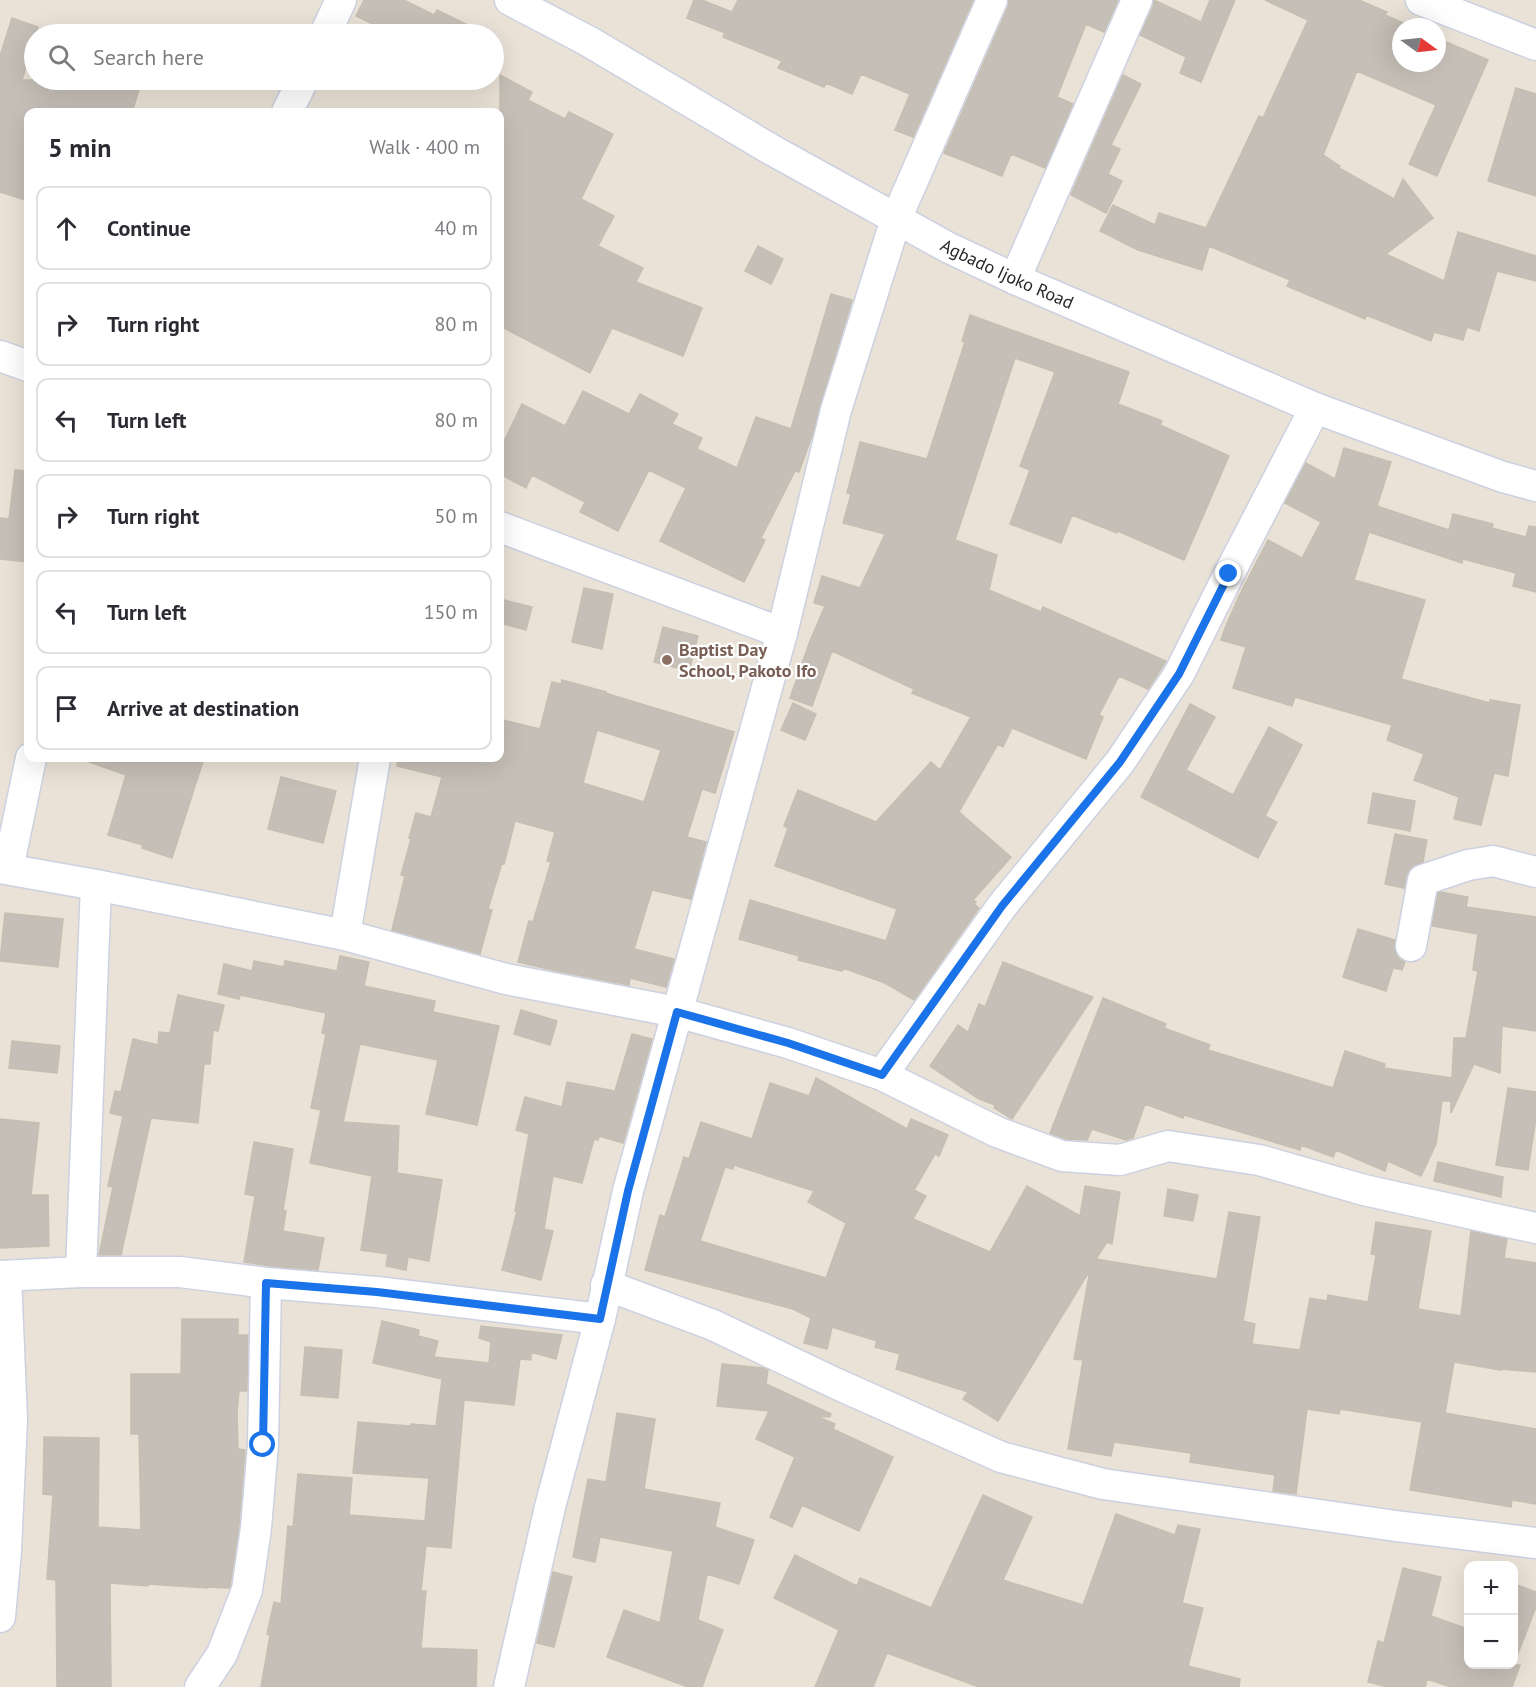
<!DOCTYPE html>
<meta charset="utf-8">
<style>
:root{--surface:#fff;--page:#f7f7f7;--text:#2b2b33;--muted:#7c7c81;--line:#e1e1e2}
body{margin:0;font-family:"PT Sans",sans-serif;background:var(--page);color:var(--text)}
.controls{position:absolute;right:18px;bottom:18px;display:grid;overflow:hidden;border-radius:12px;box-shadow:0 6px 24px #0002}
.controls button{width:54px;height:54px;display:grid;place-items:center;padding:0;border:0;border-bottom:2px solid var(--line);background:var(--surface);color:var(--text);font:30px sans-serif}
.compass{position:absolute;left:1392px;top:18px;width:54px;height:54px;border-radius:50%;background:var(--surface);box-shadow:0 6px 24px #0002;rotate:105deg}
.stop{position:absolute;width:18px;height:18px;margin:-14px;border:4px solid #1a73e8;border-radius:50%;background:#fff}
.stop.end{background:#1a73e8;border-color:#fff;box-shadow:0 2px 6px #0008}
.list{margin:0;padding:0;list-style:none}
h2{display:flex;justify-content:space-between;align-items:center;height:78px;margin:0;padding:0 24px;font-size:26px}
h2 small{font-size:20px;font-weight:400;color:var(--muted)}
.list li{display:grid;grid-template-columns:39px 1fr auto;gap:18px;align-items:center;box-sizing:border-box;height:84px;margin:0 12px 12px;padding:0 12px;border:2px solid var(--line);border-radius:12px}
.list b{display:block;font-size:22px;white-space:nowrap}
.list em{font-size:20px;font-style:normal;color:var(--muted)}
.icon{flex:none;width:33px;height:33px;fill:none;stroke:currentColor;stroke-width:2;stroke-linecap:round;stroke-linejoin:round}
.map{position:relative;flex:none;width:1536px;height:1687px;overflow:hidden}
.search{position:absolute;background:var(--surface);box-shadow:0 6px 24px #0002;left:24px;top:24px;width:480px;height:66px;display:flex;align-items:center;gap:15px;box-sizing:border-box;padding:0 21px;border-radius:33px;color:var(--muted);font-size:22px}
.panel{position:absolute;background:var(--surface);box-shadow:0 6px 24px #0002;left:24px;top:108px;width:480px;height:654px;border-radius:12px}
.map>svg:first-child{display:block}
</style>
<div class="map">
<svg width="1536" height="1687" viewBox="0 0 1536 1687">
<rect width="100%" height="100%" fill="#eae2d7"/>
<path fill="#c5bfb7" stroke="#c5beb1" stroke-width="1.5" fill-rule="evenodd" d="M364,0H404L434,15L437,10L486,34H393L356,16Z
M694,0H702L732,12L738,0H973L913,137L895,130L910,94L861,74L852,94L826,83L824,87L778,68L782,61L723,37L725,33L687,18Z
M1009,0H1118L1104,32L1086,24L1057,97L1073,104L1045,168L1011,154L1002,176L944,153L1008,7Z
M1154,0L1201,22L1210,0H1235L1201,82L1180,73L1186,57L1140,35L1153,7Z
M1265,0H1359L1387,12L1385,15L1412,27H1401V63H1437V38L1488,60L1437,176L1409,164L1436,105L1357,71L1323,155L1340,166L1339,168L1394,199L1403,179L1433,218L1386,254L1444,281L1458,232L1536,256V281L1497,271L1479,331L1467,327L1463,340L1434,332L1431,341L1366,315L1365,319L1287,286L1290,280L1209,246L1202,270L1138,250L1100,231L1113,205L1155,225L1159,213L1206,228L1259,116L1263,118L1308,20Z
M12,18L38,27L36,34H34V39L22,80H142L132,112H28V201L0,192V56Z
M500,75L532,92L528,100L565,119L569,112L613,134L581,199L614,216L598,246L643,268L636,282L702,308L683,356L612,328L590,373L500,326Z
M1123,75L1141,84L1111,145L1120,149L1108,174L1122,181L1106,213L1071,195Z
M1516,88L1536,94V196L1488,181Z
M758,246L783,259L771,284L745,271Z
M831,294L852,300L820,405L813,433L799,472L795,471L761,538L765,540L744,582L660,541L686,488L649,470L618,531L580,512L585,502L532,475L526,488L500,474V450L522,404L565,426L583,391L629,414L640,394L678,414L672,424L702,438L697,449L737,468L756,417L791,429Z
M970,315L1129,372L1118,404L1162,421L1160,425L1229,456L1184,560L1118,531L1117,533L1072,515L1061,543L1010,524L1030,470L1020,466L1055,372L1015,358L955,540L997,555L989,590L1041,612L1043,607L1166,661L1148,689L1119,676L1099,715L1103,717L1086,759L1012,728L1003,747L998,744L959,812L1011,857L973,900L976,902L974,904L979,908L914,1000L885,983L843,968L842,971L798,960L799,956L739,939L750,900L886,941L897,909L775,866L788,828L784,826L798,790L876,822L931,762L940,770L971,717L912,693L914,689L832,651L812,706L790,698L810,641L825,606L814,603L822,576L860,588L885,534L843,523L851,494L847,493L860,442L927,459L965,342L962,341Z
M1344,448L1391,462L1377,506L1449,530L1453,514L1493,524L1492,528L1526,537L1529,526L1536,527V592L1513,586L1516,573L1463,559L1462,563L1369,532L1354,580L1425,600L1401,679L1490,703V700L1520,705L1508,776L1494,773L1481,825L1454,819L1459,797L1414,780L1424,754L1387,740L1392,725L1295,697L1292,706L1233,688L1246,647L1221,640L1225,628L1239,596L1268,540L1302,558L1321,522L1285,503L1306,463L1335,479Z
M15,470L28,471V562L0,559V518L9,519Z
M584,588L613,594L602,649L572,642Z
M500,599L532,607L526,630L500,623Z
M663,627L698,636L689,671L654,662Z
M562,680L606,692L605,693L734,732L715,793L702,789L687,837L706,842L691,899L652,890L634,949L674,959L666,987L630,978L629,985L552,970L518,962L529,921L533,922L551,862L547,861L555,832L515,821L504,864L502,863L488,909L492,910L480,954L392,930L405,876L401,875L411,839L409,838L416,813L431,817L442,777L397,766L398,758H500V732L503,720L540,729L552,682L561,684ZM597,730L661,750L644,802L583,783Z
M793,703L816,714L805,740L781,730Z
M1190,704L1215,717L1186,770L1233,795L1269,727L1302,745L1265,816L1277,822L1258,858L1141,797Z
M85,758H204L172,858L142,848L143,845L108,835L126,775L84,760Z
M281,777L336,791L323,843L268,829Z
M1373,793L1415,801L1410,831L1368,823Z
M1395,834L1427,840L1423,862L1410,869L1406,877L1404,888L1385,884Z
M1441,892L1468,897L1466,907L1536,917V1031L1502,1026L1500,1073L1474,1064L1451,1113V1101H1442L1436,1144L1421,1176L1388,1161L1385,1171L1336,1150L1333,1157L1301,1145L1300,1150L1184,1115L1183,1118L1145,1104L1133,1138L1126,1140L1092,1129L1087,1140L1066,1139L1050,1133L1103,998L1166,1024L1164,1028L1210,1045L1208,1050L1333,1088L1345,1051L1385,1064L1384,1068L1452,1078L1454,1038H1466L1478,971L1473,970L1478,934L1432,926L1438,893Z
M5,913L63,919L58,967L0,961Z
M1358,929L1395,940V952L1399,959L1405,962L1402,970L1393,968L1386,991L1343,977Z
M340,956L369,962L364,986L435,1001L433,1012L499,1026L477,1125L426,1114L438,1060L360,1044L343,1122L399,1126L397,1173L442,1180L429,1261L408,1257L406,1270L386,1266L388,1254L361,1250L372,1176L310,1163L321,1110L311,1108L326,1034L322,1033L326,1013L240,995L239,999L218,994L224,964L252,971L254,961L284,967L285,961L337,971Z
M1003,962L1093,997L1012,1119L994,1108L995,1105L979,1099L930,1066L958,1025L968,1032L979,1004L985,1007Z
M178,995L224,1005L218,1031L213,1030L210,1064H204L198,1123L151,1118L121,1255H99L113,1187L108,1186L123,1116L110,1113L115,1091L121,1092L133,1039L158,1045L159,1032L170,1033Z
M521,1010L557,1021L550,1045L514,1034Z
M632,1034L652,1039L623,1143L599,1136L598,1140L594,1139L582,1183L553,1176L544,1229L553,1231L541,1280L502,1270L517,1211H515L529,1134L516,1130L525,1097L562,1107L567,1082L615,1091Z
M12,1041L60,1046L57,1073L9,1068Z
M816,1078L907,1129L911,1119L948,1135L939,1156L935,1154L914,1190L926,1196L913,1219L990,1252L1027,1186L1080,1216L1085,1186L1120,1192L1112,1244L1107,1242L1096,1259L1217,1279L1229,1212L1260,1217L1243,1321L1255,1324L1252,1344L1300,1350L1310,1298L1327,1301L1328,1295L1368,1302L1376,1255L1371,1254L1376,1222L1431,1231L1418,1309L1461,1316L1471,1231L1507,1239L1504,1258L1536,1263V1372L1501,1369V1370L1454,1362L1445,1413L1536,1429V1504L1512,1500L1511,1507L1410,1490L1422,1422L1340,1409L1339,1414L1307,1409L1296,1494L1273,1491L1275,1475L1190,1462L1191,1453L1114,1442L1111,1456L1068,1449L1083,1360L1074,1359L1090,1270L998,1421L963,1399L968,1392L896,1369L900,1354L875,1347L877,1341L832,1327L827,1349L804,1343L811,1318L793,1309L645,1270L660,1215L665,1217L684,1157L689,1159L701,1122L752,1139L770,1083L809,1096ZM734,1165L814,1191L808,1202L846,1223L826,1278L700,1241L725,1167L733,1169Z
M1508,1088L1536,1092V1118L1528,1170L1496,1165Z
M0,1119L39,1123L31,1195H48L49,1246L0,1248Z
M254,1142L293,1149L283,1210L286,1211L283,1231L324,1238L318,1270L271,1266L244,1262L255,1196L245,1194Z
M1438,1162L1503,1177L1501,1197L1434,1181Z
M1168,1189L1198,1195L1193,1221L1164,1216Z
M182,1319H238V1335H248L247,1391H239L237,1412L238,1449L245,1450L239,1526L230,1586L229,1588L207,1587V1588L148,1584V1586L110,1583L111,1687H57L56,1580L47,1579L53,1495L43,1494L44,1437L99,1438L98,1527L141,1530L139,1434H131V1374H181Z
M382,1321L419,1330L418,1336L438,1341L434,1357L489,1363L491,1342L479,1338L481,1326L562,1335L556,1359L531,1352V1360L520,1359L514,1405L464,1400L451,1548L426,1546L421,1591H426L421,1648L477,1650L476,1687H261L270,1635L267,1634L274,1602L281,1604L288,1526L293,1527L298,1474L352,1478L349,1515L425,1521L429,1478L353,1473L358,1422L410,1426L411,1424L436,1426L442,1379L373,1363Z
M305,1347L342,1350L338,1398L301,1395Z
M722,1364L763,1368L768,1370L766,1384L831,1414L830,1417L816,1416L835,1424L833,1429L893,1457L859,1531L802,1505L792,1527L770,1517L795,1457L756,1439L769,1411L717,1406Z
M617,1413L655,1419L644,1489L720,1503L715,1527L754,1540L739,1584L707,1574L698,1620L723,1630L702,1687H688L607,1657L624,1610L660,1623L673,1551L600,1537L595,1562L573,1557L588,1479L606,1482Z
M983,1495L1032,1517L1003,1580L1083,1605L1116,1514L1175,1535L1178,1525L1200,1529L1182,1603L1203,1608L1188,1666L1240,1679L1239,1687H979L887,1653L873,1687H815L839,1630L774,1598L795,1555L857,1586L860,1578L931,1608Z
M1403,1568L1441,1577L1431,1616L1468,1629V1665H1520L1512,1687H1451L1427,1679L1425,1687H1388L1368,1682L1378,1641L1384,1643Z
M553,1572L572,1577L554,1647L537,1643Z
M1514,1584L1536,1592V1607L1515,1661L1514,1660Z"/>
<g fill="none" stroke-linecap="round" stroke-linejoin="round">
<defs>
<g id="street">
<path id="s1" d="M510,0L588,41L772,150L949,248L1015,279L1315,408L1503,477L1536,486"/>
<path d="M1421,0L1536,45"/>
<path d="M325,34L341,0"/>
<path d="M287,112L303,80"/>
<path d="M1015,279L1137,0"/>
<path d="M0,356L28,366"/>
<path d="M500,527L782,633"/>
<path d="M0,868L96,885L345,935L506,979L677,1012L788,1043L882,1075L997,1132L1062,1156L1120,1160L1168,1146L1259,1160L1364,1190L1536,1228"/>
<path d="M8,869L31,758"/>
<path d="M345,935L375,758"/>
<path d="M1411,946L1423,880L1468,865L1493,861L1536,872"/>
<path d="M882,1075L1002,906L1120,762L1179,674L1229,574L1315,408"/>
<path d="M81,1272L96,885"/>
<path d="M0,1276L81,1272H180L266,1283L377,1292L600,1319"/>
<path d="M606,1285L713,1325L837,1384L1001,1457L1103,1484L1396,1526L1536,1543"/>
<path d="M0,1617L6,1551L12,1420L6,1276"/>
<path d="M200,1687L222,1654L247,1590L256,1528L263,1445L266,1283"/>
<path d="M509,1687L550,1507L600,1319L628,1191L782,633L836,410L896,219L992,0"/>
</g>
</defs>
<use href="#street" stroke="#ccd1e1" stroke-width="33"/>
<use href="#street" stroke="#fff" stroke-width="30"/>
</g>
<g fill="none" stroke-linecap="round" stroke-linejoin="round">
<path stroke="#1a73e8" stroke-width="8" d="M263,1445L266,1283L377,1292L600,1319L628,1191L677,1012L788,1043L882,1075L1002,906L1120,762L1179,674L1229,574"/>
</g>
<circle fill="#8d6e63" stroke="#fff" stroke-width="2" cx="667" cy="660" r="6"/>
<g text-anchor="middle" stroke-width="4.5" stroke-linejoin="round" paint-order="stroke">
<g font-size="18" fill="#272727" stroke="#fff">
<text dy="6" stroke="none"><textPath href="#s1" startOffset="568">Agbado Ijoko Road</textPath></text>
</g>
<g font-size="18" font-weight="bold" fill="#785e54" stroke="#fff" text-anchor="start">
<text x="679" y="656">Baptist Day<tspan x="679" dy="21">School, Pakoto Ifo</tspan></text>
</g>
</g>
</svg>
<div class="controls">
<button>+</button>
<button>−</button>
</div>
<svg class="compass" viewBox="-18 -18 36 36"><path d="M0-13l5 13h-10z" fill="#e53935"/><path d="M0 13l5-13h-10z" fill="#7c7c81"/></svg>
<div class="stop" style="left:263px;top:1445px"></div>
<div class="stop end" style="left:1229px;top:574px"></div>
<div class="search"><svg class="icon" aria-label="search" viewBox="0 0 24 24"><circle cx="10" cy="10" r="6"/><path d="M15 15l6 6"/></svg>Search here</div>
<section class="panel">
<h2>5 min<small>Walk · 400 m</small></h2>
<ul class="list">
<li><svg class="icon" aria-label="ahead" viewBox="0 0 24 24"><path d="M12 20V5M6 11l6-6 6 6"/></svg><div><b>Continue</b></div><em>40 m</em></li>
<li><svg class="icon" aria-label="right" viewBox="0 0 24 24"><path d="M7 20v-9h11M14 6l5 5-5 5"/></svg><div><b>Turn right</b></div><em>80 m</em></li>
<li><svg class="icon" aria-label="left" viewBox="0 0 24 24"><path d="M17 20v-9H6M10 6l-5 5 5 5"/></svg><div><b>Turn left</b></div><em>80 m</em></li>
<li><svg class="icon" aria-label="right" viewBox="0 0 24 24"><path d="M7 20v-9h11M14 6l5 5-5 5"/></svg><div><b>Turn right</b></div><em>50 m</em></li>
<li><svg class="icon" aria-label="left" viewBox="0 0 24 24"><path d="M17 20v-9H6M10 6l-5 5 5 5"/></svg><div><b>Turn left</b></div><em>150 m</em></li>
<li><svg class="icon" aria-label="arrive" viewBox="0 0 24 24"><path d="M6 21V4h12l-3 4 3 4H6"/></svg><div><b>Arrive at destination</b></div></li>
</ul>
</section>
</div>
